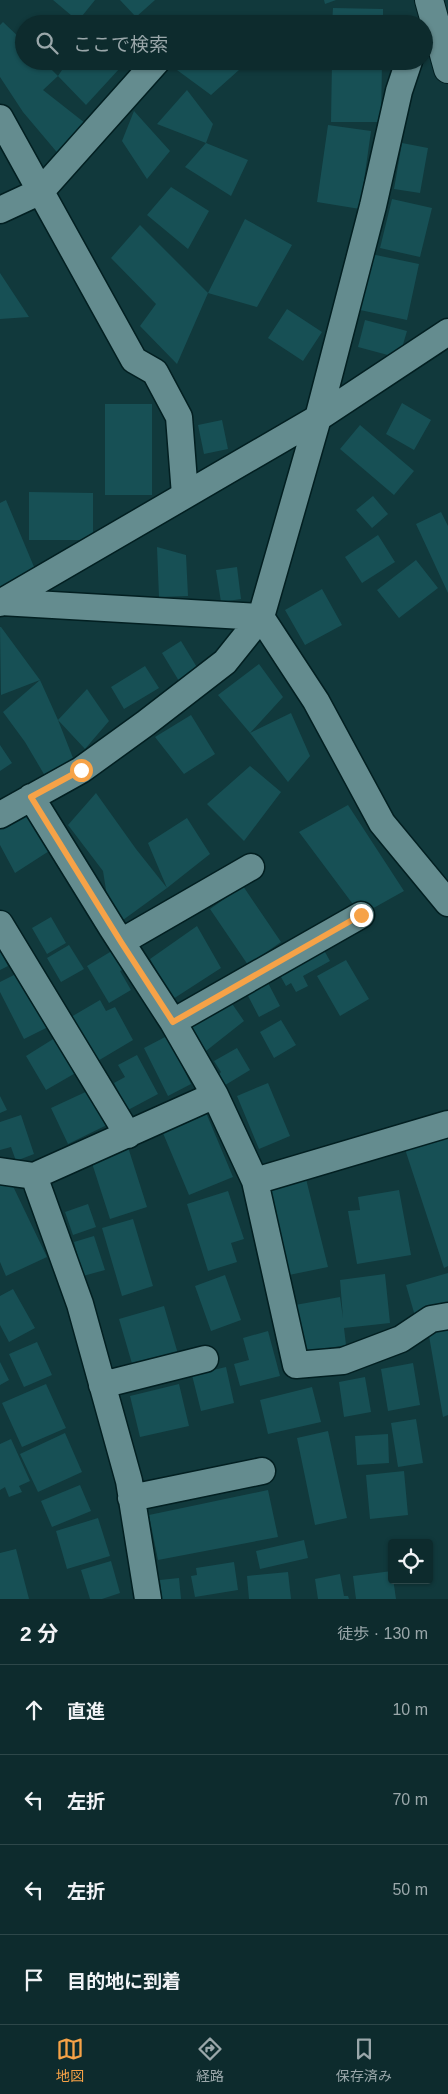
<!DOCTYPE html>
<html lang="ja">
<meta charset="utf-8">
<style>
:root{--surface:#0d2b2d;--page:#163335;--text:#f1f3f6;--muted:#9aa7aa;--line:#2d4749;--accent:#f6a247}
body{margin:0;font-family:Arial,"Noto Sans JP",sans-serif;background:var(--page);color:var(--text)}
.controls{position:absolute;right:15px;bottom:15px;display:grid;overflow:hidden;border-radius:5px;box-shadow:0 1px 4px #0004}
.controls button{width:45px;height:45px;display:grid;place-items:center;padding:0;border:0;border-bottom:1px solid var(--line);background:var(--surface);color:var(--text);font:25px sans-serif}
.stop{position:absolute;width:15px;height:15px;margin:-11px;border:4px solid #f6a247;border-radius:50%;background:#fff}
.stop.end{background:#f6a247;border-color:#fff;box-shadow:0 1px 5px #0008}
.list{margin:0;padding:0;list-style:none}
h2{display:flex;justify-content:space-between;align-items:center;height:65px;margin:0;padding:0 20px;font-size:21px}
h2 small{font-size:16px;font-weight:400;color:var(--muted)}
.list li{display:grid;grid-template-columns:32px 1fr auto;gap:15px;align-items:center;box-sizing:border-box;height:90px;padding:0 20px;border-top:1px solid var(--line)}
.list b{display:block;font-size:19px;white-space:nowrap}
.list em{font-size:16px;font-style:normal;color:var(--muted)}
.icon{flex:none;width:28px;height:28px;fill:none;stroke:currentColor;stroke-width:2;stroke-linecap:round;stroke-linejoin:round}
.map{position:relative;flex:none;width:448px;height:1599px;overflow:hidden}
.search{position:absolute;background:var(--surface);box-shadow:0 1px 4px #0004;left:15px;right:15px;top:15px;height:55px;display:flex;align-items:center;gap:12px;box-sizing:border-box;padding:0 18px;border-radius:28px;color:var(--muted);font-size:19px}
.sheet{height:425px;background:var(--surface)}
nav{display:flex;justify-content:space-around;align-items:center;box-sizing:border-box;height:70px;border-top:1px solid var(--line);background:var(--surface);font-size:14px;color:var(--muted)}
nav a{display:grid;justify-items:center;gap:2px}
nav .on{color:var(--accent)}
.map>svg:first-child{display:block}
</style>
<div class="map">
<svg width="448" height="1599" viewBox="0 0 448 1599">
<rect width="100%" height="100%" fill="#11393c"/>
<path fill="#175055" d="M53,0H95L78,21Z
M120,0H155L136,17Z
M324,0H336L325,4Z
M333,8L383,9V24H332Z
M224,19L231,24H219Z
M3,22L24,42V61H43L58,76L68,61H111L120,68L86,105L58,76L43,90L85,123L66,163L23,112L0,77V25Z
M184,61H249L211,95L177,70Z
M332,61H382L381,122H331Z
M187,90L213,124L206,143L157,124Z
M134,111L170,151L147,179L122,141Z
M328,125L371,131L360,209L317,202Z
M206,143L248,160L231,196L185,167Z
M402,143L428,148L420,193L394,189Z
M171,187L209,211L188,249L147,215Z
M392,199L432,208L420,257L380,248Z
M245,219L292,245L257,307L208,293L177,364L140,326L156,304L111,258L140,225L208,293Z
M371,254L419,264L407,320L360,310Z
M0,273L29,317L0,319Z
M287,309L322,332L303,361L268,338Z
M365,320L407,331L399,358L358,347Z
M402,403L431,420L414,450L386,434Z
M105,404H152V495H105Z
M222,420L228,449L204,454L198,425Z
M360,425L414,471L394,495L340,449Z
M29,492L93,493V540H29Z
M373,496L388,514L372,528L356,510Z
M6,500L37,574L0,590V503Z
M441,512L448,526V593L416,524Z
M378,535L395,562L362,583L345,557Z
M157,547L186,555L188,596L159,597Z
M416,560L438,588L399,618L377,590Z
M237,567L241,599L221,602L216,570Z
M322,589L342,625L305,645L285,610Z
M0,627H1L40,680L58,720L73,758L51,786L25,742L3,712L40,680L1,695Z
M181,641L198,669L179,681L162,653Z
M259,664L283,697L250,733L218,695Z
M145,666L159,688L124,709L111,687Z
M87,689L109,721L85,749L58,720Z
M291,713L310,756L288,782L250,733Z
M191,715L215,754L184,774L155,737Z
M0,745L12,763L0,771Z
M250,766L281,792L244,841L207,804Z
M96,793L136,849L167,888L112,928L103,871L68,825Z
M31,797L60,844L15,873L0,845V827Z
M348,805L404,891L361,915L299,832Z
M187,818L210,854L167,888L148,843Z
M243,886L281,942L248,965L210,909Z
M51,917L66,943L47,954L32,928Z
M197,926L221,968L173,999L150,959Z
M320,943L330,961L303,976L308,986L296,992L291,983L286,986L276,968Z
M69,945L84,969L61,982L47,958Z
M115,949L126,968L120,971L131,990L109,1003L87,966Z
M0,951L8,966L0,970Z
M346,960L369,999L340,1016L317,976Z
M22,971L50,1026L24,1039L0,992V982Z
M267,981L280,1006L259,1017L246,992Z
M224,992L244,1021L206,1051L185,1015Z
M100,1000L106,1011L115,1007L133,1040L96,1062L71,1017Z
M281,1020L296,1045L274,1058L260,1032Z
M58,1036L79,1071L46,1090L26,1056Z
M167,1036L191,1084L168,1096L144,1048Z
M237,1048L250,1070L222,1087L217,1077L221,1072L214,1061Z
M137,1055L158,1094L128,1110L114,1083L125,1077L118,1065Z
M268,1083L290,1136L259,1149L237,1096Z
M92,1089L109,1124L68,1144L51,1108Z
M0,1096L7,1110L0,1113Z
M204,1108L233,1177L189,1195L160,1126Z
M21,1115L34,1154L16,1161L11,1147L0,1150V1122Z
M448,1131V1266L444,1268L403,1143Z
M127,1144L147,1207L110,1219L90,1157Z
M305,1175L328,1267L289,1275L269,1186Z
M10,1180L47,1257L6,1276L0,1262V1185Z
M399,1190L411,1255L357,1264L348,1211L360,1210L358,1197Z
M228,1191L244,1239L231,1243L237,1262L208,1271L187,1204Z
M88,1204L96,1227L73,1235L65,1212Z
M133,1219L153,1286L122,1296L102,1228Z
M94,1236L105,1270L83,1276L74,1242Z
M448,1273V1304L415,1316L406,1285Z
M385,1274L390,1323L344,1328L346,1345L305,1352L295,1305L340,1297L343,1318L340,1280Z
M225,1275L241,1320L211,1331L195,1286Z
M13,1289L35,1328L9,1342L0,1325V1296Z
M164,1306L178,1354L133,1367L119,1319Z
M448,1326V1415L443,1417L428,1330Z
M268,1331L280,1376L240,1386L234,1364L249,1360L243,1338Z
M37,1342L52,1375L24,1387L9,1354Z
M0,1362L9,1380L0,1385Z
M413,1363L420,1405L388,1411L381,1369Z
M226,1367L234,1403L201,1411L192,1375Z
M365,1377L371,1412L344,1417L339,1382Z
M46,1384L66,1428L22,1447L2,1403Z
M179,1384L189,1426L140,1437L130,1396Z
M312,1387L321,1422L268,1434L260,1400Z
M416,1419L423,1463L398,1467L391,1423Z
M328,1431L347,1518L315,1525L297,1438Z
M65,1433L82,1472L38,1492L20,1454Z
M388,1434L389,1463L357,1465L355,1436Z
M11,1439L30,1481L19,1486L22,1492L9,1497L5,1487L0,1490V1444Z
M404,1471L408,1515L370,1519L366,1475Z
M80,1485L91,1511L52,1527L41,1501Z
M268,1490L278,1537L158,1560L149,1515Z
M98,1518L110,1556L67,1569L56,1531Z
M304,1540L308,1558L260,1569L256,1551Z
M16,1549L29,1599H0V1553Z
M111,1561L120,1593L102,1599H90L81,1570Z
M234,1562L238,1590L195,1597L191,1576L197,1575L196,1568Z
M392,1571L396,1599H356L353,1576Z
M288,1572L291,1599H249L247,1576Z
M340,1574L344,1596H348L349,1599H318L315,1579Z
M179,1578L181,1599H162L160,1580Z"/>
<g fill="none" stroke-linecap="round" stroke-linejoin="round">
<defs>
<path id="street" d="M0,118L134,360L155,372L179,417L185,495
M0,210L41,191L157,61
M0,602L261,617
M0,603L318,418L448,332
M261,617L316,701L382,823L448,903
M31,797L112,928L173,1022L215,1095L255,1181L296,1365L343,1361L401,1339L431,1319L448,1316
M0,815L81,770L146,723L225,662L261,617L318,418L373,206L399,91L409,61
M0,924L128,1135
M121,942L251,867
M173,1022L361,915
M0,1171L34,1176L215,1095
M34,1176L80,1304L129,1481L148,1599
M255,1181L448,1124
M102,1385L205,1359
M131,1498L262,1471"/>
<path id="secondary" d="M429,0L448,69"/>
</defs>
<use href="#street" stroke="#021f21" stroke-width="29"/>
<use href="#secondary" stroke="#021f21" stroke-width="30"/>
<use href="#street" stroke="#648c8f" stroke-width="26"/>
<use href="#secondary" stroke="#648c8f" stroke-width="28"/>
</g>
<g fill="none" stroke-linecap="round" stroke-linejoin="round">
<path stroke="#f6a247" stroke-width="6" d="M81,770L31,797L121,942L173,1022L361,915"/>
</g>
</svg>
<div class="controls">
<button><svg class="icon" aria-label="locate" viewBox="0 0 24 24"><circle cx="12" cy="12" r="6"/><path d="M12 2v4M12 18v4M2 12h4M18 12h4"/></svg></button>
</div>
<div class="stop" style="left:81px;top:770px"></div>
<div class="stop end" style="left:361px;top:915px"></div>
<div class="search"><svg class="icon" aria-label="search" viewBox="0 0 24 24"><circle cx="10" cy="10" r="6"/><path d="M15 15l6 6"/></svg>ここで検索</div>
</div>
<section class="sheet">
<h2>2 分<small>徒歩 · 130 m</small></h2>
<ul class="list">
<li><svg class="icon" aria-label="ahead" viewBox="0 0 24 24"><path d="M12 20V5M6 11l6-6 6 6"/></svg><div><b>直進</b></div><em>10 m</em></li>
<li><svg class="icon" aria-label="left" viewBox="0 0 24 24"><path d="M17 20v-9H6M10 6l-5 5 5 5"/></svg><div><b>左折</b></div><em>70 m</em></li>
<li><svg class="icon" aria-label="left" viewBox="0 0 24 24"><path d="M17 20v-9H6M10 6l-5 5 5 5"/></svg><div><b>左折</b></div><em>50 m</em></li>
<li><svg class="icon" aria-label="arrive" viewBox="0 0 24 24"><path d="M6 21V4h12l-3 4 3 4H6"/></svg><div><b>目的地に到着</b></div></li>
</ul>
</section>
<nav>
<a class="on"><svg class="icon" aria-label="map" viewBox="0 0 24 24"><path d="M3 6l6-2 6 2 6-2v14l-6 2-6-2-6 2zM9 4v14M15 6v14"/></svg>地図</a>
<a><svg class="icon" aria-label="directions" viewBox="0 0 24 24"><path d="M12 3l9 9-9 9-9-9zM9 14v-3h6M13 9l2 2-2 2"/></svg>経路</a>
<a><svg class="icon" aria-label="saved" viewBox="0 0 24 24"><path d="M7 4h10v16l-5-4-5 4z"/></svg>保存済み</a>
</nav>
